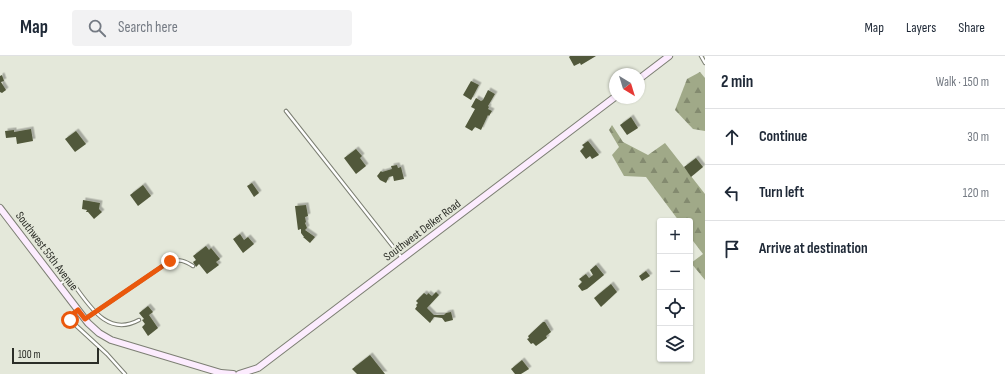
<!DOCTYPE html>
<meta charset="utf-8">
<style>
body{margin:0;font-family:"Sofia Sans Condensed",sans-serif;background:#f2f2f3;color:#1f2937}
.controls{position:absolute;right:12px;bottom:12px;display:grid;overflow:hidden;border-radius:4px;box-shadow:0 1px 3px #0004}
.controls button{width:36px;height:36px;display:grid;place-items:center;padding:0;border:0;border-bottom:1px solid #e0e1e3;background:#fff;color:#1f2937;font:20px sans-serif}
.compass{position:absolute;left:609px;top:12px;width:36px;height:36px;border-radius:50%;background:#fff;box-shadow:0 1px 3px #0004;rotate:142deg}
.scale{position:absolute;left:12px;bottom:10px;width:87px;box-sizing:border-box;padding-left:4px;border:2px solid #2b2d27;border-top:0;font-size:11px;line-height:14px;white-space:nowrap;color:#2b2d27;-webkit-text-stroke:3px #e4e8da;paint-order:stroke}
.stop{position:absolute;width:12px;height:12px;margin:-9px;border:3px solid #ea580c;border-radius:50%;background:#fff}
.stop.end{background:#ea580c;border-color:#fff;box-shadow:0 1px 4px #0008}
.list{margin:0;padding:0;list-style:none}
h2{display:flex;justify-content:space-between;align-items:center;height:52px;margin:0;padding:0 16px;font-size:17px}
h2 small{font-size:13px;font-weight:400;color:#747a83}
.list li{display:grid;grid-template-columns:26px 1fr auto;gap:12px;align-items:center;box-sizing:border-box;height:56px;padding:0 16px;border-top:1px solid #e0e1e3}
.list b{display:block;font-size:15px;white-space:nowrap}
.list em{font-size:13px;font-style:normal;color:#747a83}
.icon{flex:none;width:22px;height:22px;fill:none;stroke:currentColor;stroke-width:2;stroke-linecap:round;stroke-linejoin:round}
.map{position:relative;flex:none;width:705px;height:318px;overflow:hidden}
header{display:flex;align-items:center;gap:24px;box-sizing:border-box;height:56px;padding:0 20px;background:#fff;border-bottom:1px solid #e0e1e3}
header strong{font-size:19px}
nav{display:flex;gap:22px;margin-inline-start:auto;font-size:14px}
.search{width:280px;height:36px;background:#f2f2f3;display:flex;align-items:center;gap:10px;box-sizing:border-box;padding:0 14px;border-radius:4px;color:#747a83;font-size:15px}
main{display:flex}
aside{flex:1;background:#fff}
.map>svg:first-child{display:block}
.forest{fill:url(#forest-firs)}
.building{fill:#51583a;filter:url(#shadow)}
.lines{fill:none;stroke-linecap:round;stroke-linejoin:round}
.lane-casing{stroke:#7c7f73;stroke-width:4.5}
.secondary-casing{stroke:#7c7f73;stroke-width:8}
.lane{stroke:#fff;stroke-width:2.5}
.secondary{stroke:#fcecfe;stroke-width:6}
.route{stroke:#ea580c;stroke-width:5}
.labels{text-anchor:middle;stroke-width:4;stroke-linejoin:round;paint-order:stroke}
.street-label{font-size:12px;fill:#2b2d27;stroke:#e4e8da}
</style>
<header>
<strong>Map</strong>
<div class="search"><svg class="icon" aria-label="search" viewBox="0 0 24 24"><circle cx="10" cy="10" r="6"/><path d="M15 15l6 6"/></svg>Search here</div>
<nav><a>Map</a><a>Layers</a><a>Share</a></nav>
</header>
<main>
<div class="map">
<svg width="705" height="318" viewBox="0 0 705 318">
<defs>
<pattern id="forest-firs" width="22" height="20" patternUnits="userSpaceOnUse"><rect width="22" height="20" fill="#a0a988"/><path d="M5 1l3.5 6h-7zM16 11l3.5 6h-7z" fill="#838a6f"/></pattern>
<filter id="shadow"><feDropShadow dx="2.5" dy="-2.5" stdDeviation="0" flood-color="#0004"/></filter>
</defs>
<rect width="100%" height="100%" fill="#e4e8da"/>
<g class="forest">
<polygon points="700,16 705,22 705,75 693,73 675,54 687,23"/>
<polygon points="612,69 623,86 648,99 665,87 705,138 705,224 691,207 703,198 690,181 690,165 679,165 646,121 624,120 612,99 619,91 609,74"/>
</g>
<g class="building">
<polygon points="570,0 596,0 581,9 580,7 574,10 569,1"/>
<polygon points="2,19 4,25 1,26 6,34 2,37 0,36 0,20"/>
<polygon points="471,25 479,29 471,44 463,39"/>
<polygon points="488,34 495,38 488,50 489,51 488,53 492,55 489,60 488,59 481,74 475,71 472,75 465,71 475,53 471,51 476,42 481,45 483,44"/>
<polygon points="631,61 638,72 627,79 620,69"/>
<polygon points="31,73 33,85 17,88 16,81 6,82 5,75 14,74 14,76"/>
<polygon points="76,75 86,88 75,96 65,83"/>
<polygon points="588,85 599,99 592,103 590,100 586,103 580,95 584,91 582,89"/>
<polygon points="356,93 362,100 360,102 366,110 356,118 344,102"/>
<polygon points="696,102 703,111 691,121 684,111"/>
<polygon points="397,109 398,112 401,111 404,123 394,125 393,120 389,121 386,127 380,124 377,120 381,115 382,116 392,113 391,110"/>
<polygon points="252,127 259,137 254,141 247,130"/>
<polygon points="143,129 151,140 138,150 130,139"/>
<polygon points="83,144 100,147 99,153 102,156 94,163 88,156 86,156 87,154 82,153"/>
<polygon points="306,149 308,160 305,161 306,166 305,167 307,172 305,174 315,181 310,187 303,181 304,181 301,177 301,173 298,174 295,150"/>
<polygon points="240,178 244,184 248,181 254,188 243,197 233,183"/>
<polygon points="206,190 209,194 211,192 220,203 216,206 219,209 207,218 199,208 196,211 193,206 196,204 193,200"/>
<polygon points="596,209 604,219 587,233 582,235 578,230 582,226 579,223 586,218 589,222 593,219 590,214"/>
<polygon points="646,215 650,220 642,225 639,220"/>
<polygon points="611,228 617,236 601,251 594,242"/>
<polygon points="436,236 439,239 427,252 434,259 444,259 446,257 451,256 453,264 445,266 442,262 434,261 430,267 415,253 417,250 416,249 418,247 416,245 424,237 427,239 428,237 432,240"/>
<polygon points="148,250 153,256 149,259 158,272 148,280 142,271 145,268 142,264 144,263 139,257"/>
<polygon points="543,266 545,266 551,276 546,280 547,282 536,290 533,287 531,288 527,283 529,282 528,280"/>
<polygon points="370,299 385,318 357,318 352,313"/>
<polygon points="522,304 529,313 521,318 515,318 511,313"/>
</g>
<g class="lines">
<defs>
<g id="lane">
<polyline points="701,0 705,7"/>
<polyline points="286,55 402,202"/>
<path d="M59,228L67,224L71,225C88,247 106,282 139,264"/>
<polyline points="78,254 69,261 70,264 107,298 125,318"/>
<path d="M85,263L170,205C180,203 185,205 193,210"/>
</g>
<g id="secondary">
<polyline points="639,23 669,0"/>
<polyline points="0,152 88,267 99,277 111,284 221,317 233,318"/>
<polyline points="239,318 258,312 615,41"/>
</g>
</defs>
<use href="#lane" class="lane-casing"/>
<use href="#secondary" class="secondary-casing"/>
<use href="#lane" class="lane"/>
<use href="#secondary" class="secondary"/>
</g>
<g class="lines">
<polyline class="route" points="70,264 69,261 78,254 85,263 170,205"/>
</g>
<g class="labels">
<g class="street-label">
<text transform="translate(422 174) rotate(-37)" y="4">Southwest Delker Road</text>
<text transform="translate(47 195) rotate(53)" y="4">Southwest 55th Avenue</text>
</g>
</g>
</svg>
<div class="controls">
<button>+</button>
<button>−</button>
<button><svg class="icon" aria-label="locate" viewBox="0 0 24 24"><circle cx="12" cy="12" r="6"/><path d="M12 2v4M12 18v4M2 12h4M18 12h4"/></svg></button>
<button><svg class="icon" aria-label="layers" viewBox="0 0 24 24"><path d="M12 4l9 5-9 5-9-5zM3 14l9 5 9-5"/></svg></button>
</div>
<svg class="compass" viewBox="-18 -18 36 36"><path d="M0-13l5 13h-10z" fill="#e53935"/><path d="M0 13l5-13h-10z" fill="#747a83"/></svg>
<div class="scale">100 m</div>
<div class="stop" style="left:70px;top:264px"></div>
<div class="stop end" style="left:170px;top:205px"></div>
</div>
<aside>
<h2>2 min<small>Walk · 150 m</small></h2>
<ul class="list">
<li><svg class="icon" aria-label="ahead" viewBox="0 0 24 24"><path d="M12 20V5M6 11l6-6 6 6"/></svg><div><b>Continue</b></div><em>30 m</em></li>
<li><svg class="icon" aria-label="left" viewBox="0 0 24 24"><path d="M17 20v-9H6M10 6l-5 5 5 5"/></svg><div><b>Turn left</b></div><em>120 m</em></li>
<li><svg class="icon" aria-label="arrive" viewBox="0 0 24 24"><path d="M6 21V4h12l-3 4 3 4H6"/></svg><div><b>Arrive at destination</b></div></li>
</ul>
</aside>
</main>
